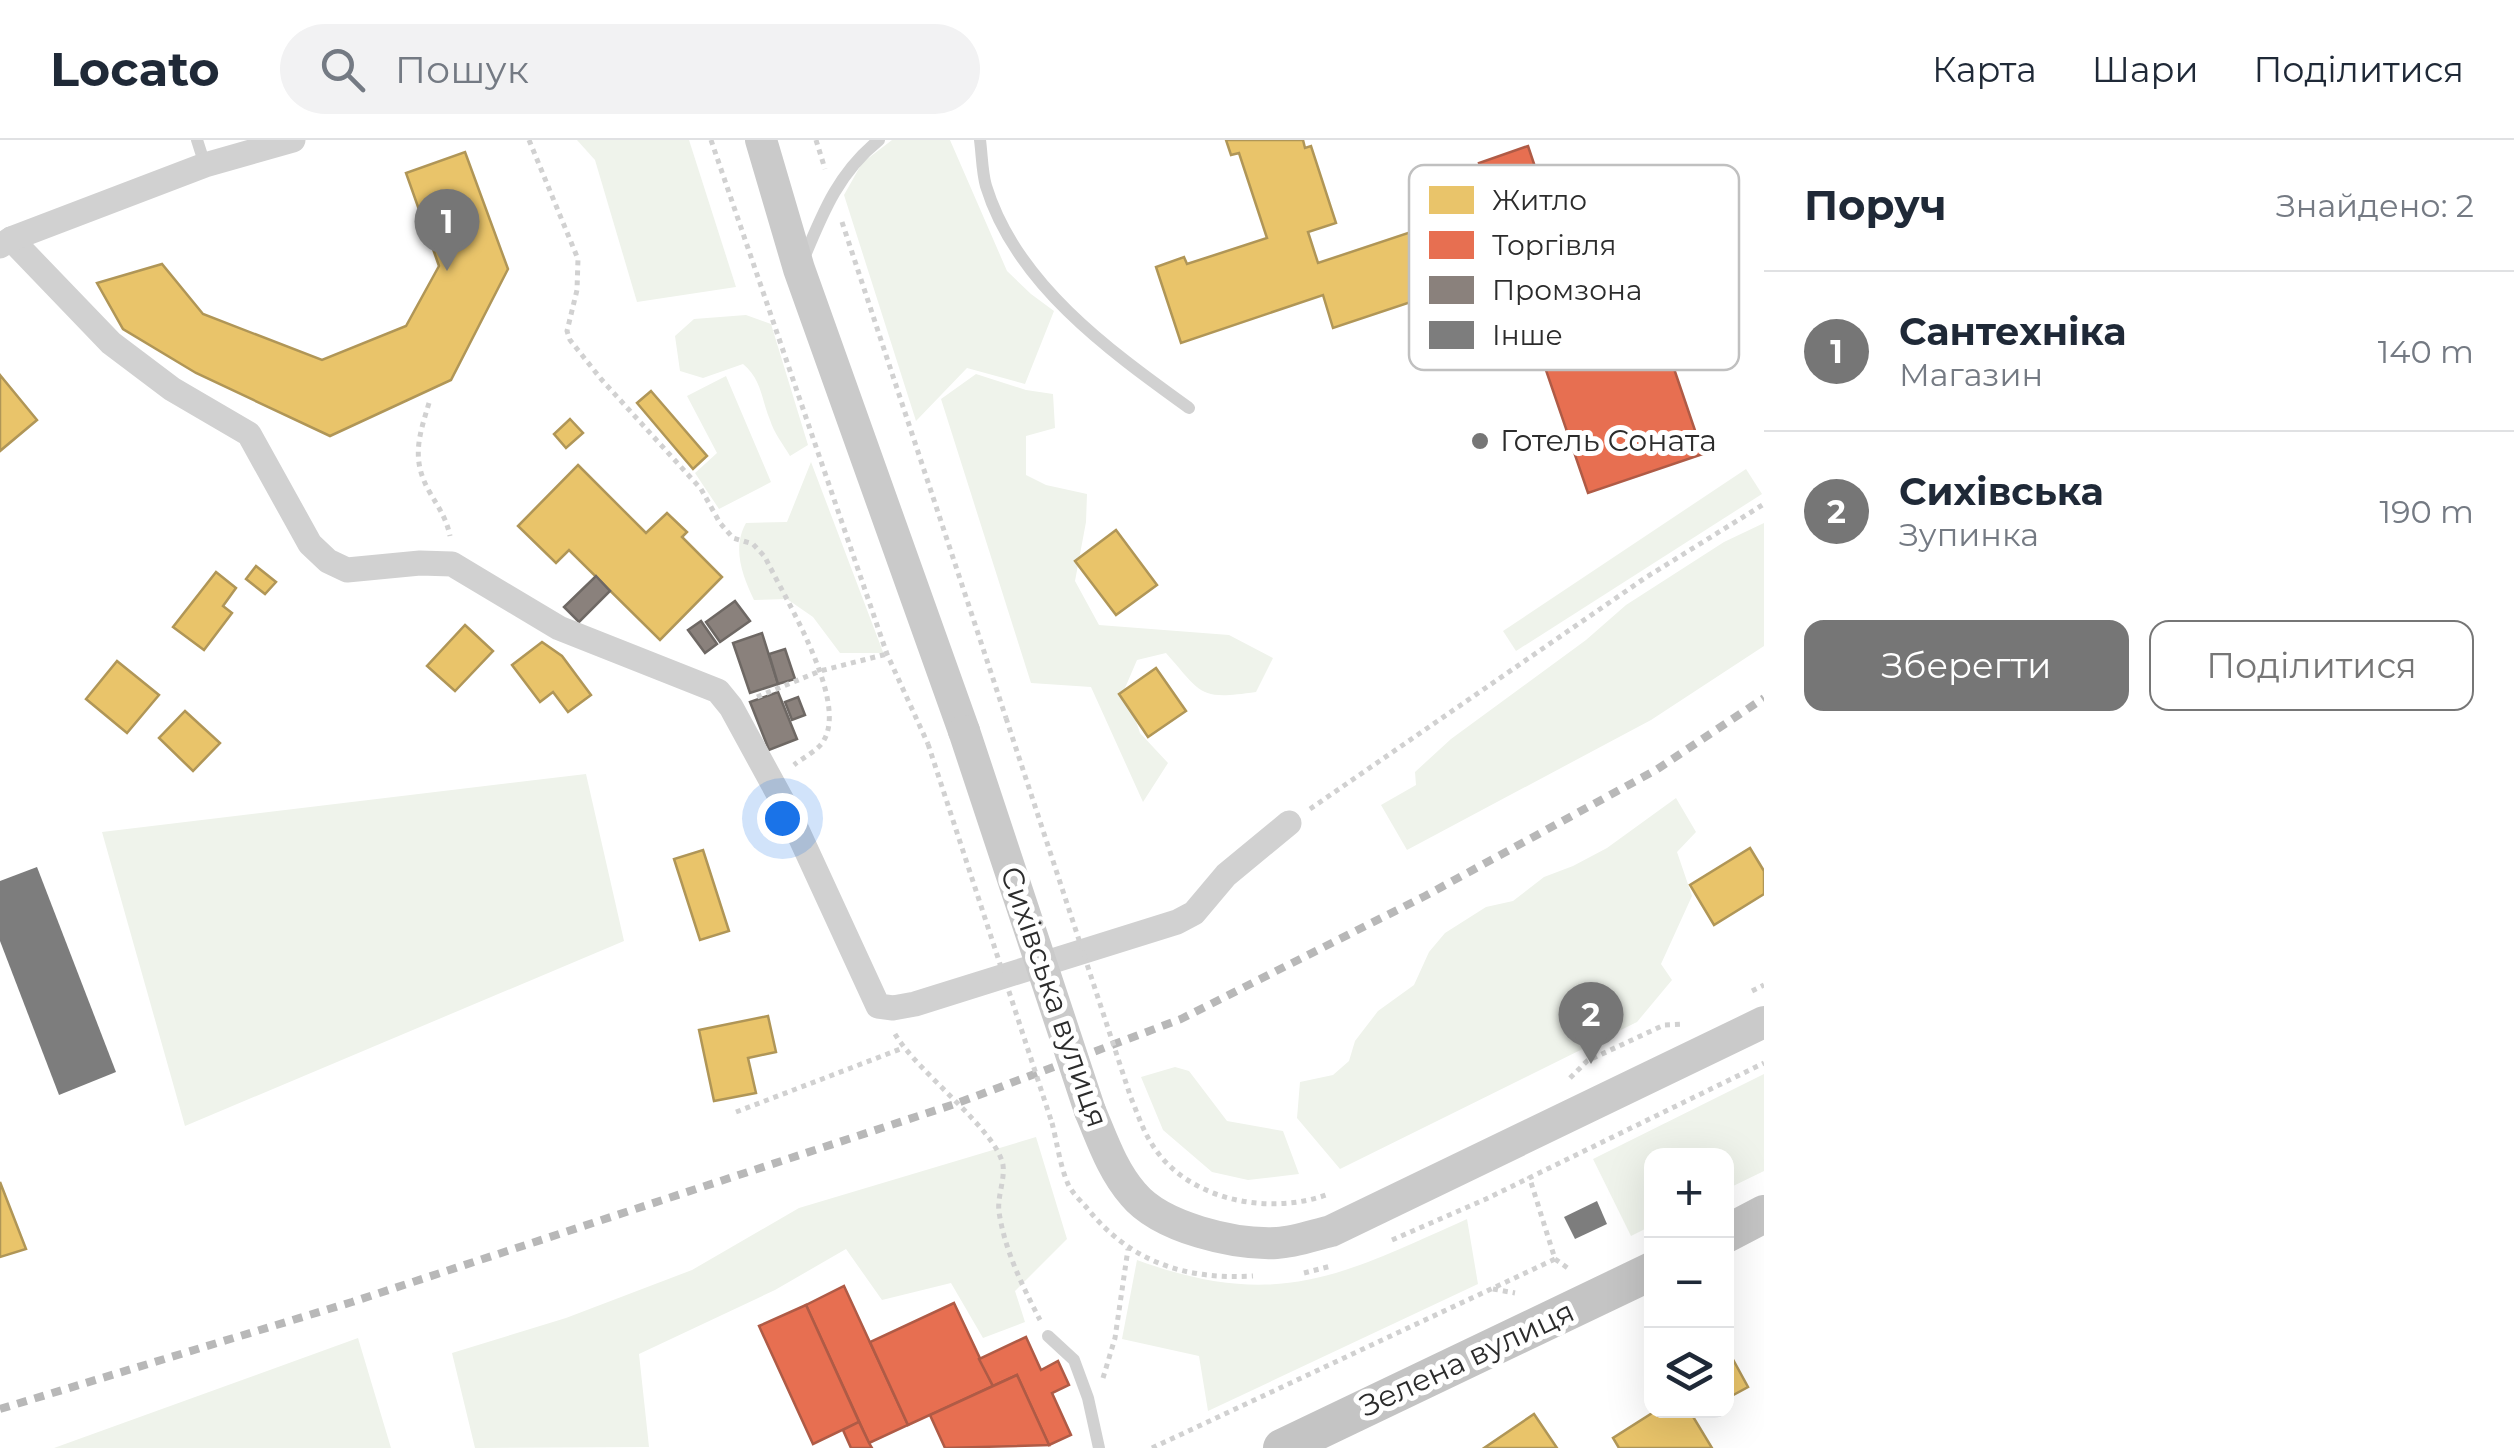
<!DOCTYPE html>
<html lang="uk">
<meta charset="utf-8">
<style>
body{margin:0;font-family:Montserrat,sans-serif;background:#f2f2f3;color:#1f2937}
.controls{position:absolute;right:30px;bottom:30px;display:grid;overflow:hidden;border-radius:20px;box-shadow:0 10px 40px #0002}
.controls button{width:90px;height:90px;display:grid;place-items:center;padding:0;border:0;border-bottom:2px solid #e0e1e3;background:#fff;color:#1f2937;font:50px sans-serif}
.you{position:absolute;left:782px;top:678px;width:35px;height:35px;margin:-25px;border:8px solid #fff;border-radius:50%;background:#1a73e8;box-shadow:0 0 0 15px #1a73e833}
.badge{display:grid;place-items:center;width:65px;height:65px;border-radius:50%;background:#767676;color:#fff;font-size:32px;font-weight:700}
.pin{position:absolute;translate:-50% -82px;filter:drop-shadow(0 2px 5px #0008)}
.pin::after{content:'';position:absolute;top:52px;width:35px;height:30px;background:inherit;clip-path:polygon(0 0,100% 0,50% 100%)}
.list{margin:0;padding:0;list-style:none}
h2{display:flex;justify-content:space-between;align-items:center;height:130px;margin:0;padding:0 40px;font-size:42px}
h2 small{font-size:32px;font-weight:400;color:#747a83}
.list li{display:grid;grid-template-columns:65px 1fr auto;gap:30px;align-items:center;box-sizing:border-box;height:160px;padding:0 40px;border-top:2px solid #e0e1e3}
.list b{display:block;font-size:38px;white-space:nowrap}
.list p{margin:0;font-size:32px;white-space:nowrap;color:#747a83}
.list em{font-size:32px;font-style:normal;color:#747a83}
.actions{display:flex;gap:20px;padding:30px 40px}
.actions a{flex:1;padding:22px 0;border:2px solid #767676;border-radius:20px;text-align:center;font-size:35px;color:#767676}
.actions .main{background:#767676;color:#fff}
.icon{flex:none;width:55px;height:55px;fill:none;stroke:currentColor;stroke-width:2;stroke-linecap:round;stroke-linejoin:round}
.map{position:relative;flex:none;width:1764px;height:1308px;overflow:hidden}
header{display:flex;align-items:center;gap:60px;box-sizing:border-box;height:140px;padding:0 50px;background:#fff;border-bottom:2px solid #e0e1e3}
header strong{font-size:48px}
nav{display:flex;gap:55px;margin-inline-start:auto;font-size:35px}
.search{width:700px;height:90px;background:#f2f2f3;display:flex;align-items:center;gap:25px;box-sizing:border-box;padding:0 35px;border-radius:55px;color:#747a83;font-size:38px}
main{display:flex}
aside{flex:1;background:#fff}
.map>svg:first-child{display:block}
.green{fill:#eff3eb}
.homes{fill:#e9c46a;stroke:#b09657;stroke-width:2.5}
.shops{fill:#e76f51;stroke:#af5b46;stroke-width:2.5}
.industry{fill:#8a817c;stroke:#6e6864;stroke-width:2.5}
.building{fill:#7d7d7d}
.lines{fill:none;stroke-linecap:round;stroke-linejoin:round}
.path{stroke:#d1d1d1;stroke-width:5;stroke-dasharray:5 5;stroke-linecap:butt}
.lane{stroke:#d1d1d1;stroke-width:12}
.street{stroke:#d1d1d1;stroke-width:25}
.secondary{stroke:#cacaca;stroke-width:32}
.primary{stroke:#c4c4c4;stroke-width:38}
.rail{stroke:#b8b8b8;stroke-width:8;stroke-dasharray:10 8;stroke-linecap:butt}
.path-bridge{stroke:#d1d1d1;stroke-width:5;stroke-dasharray:5 5;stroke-linecap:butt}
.secondary-bridge{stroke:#cacaca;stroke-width:32}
.poi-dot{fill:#767676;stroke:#fff;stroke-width:4}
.labels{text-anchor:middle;stroke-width:10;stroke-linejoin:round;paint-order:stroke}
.poi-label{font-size:30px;fill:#2c2c2c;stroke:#fff;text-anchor:start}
.street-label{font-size:30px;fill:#2c2c2c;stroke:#fff}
.key{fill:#fff;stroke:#c0c0c0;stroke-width:2.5}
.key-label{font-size:28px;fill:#2c2c2c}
</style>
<header>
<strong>Locato</strong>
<div class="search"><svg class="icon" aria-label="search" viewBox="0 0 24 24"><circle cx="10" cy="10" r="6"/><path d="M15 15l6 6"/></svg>Пошук</div>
<nav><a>Карта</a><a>Шари</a><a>Поділитися</a></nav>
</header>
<main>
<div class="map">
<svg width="1764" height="1308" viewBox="0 0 1764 1308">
<rect width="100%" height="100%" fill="#fff"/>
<g class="green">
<polygon points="577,0 689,0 736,147 637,162 595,20"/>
<polygon points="892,0 950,0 1007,131 1031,154 1054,171 1025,244 967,228 916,281 844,55 862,23"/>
<path d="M746,175L771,184L808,305L790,316C783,304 774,293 770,280C761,258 762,240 743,224L703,238L680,231L675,196L694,179Z"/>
<path d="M976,234L1026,250L1053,254L1055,288L1026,296V335L1046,345L1087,354L1086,382L1075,441L1099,485L1229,495L1273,518L1256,552C1199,560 1203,555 1166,513L1137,520L1125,548L1140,593L1168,623L1143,662L1091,547L1031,543L941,259Z"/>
<polygon points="726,236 771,342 719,369 695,333 717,313 687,256"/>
<path d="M811,322L883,512V513H840L813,477L787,459L754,460C742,435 732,408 746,383L787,382Z"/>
<polygon points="1746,329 1762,354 1516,511 1503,491"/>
<polygon points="1764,383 1764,506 1651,580 1407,710 1381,665 1416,645 1415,632 1451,599 1586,500 1626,465 1724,402"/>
<polygon points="586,634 624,801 185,986 102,692"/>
<polygon points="1676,658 1696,692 1677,712 1692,756 1661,824 1672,840 1637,882 1340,1029 1297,978 1300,942 1333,935 1349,921 1355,901 1378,871 1414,845 1429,812 1445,793 1486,767 1513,761 1544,737 1573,726 1607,708"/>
<polygon points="1175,927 1189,931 1227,981 1283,991 1299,1034 1248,1040 1212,1032 1163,990 1141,937"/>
<polygon points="1764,934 1764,1031 1727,1049 1726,1016 1652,1016 1651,1086 1631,1096 1593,1019"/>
<polygon points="1036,997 1067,1099 1015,1151 1025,1182 983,1198 951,1143 882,1160 846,1109 775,1150 639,1214 649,1307 475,1308 452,1213 566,1178 692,1130 799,1068"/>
<path d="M1467,1079L1478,1144L1208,1271L1199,1216L1122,1199L1137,1120C1277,1171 1340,1136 1467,1079Z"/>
<polygon points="358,1198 391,1308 54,1308"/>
</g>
<g class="homes">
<polygon points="1226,0 1303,0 1305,8 1311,6 1336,83 1308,92 1318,123 1492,65 1513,128 1333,188 1323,155 1181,203 1156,127 1184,117 1187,124 1267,98 1239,13 1231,15"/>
<polygon points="465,12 508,129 451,240 330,296 196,233 123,189 97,143 162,124 203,174 322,220 406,186 439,126 406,33"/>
<polygon points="0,235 37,280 0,311"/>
<polygon points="651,251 707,316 693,329 637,263"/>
<polygon points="570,279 583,293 566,308 554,294"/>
<polygon points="578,325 646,393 667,373 687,392 682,397 722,437 660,500 569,410 556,423 518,386"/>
<polygon points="1116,390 1157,445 1116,475 1075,421"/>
<polygon points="256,426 276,442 265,454 246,439"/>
<polygon points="216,432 236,448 223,466 232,473 204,510 173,487"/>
<polygon points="465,485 493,511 455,551 427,526"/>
<polygon points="542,502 562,516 591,555 568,572 553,552 540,562 512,525"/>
<polygon points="117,521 159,555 127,593 86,559"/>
<polygon points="1156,528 1186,571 1148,597 1119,554"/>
<polygon points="185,571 220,603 193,631 159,598"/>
<polygon points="1750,708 1764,731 1764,754 1714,785 1690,745"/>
<polygon points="703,710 729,791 700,800 674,719"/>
<polygon points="768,876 776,912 748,918 756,953 714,961 699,890"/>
<polygon points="0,1042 26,1109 0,1117"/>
<polygon points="1730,1214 1748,1247 1726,1259 1726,1216"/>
<polygon points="1657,1270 1689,1270 1712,1308 1619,1308 1613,1298"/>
<polygon points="1534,1274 1557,1308 1484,1308"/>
</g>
<g class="shops">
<polygon points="1528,6 1572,137 1522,154 1479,23"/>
<polygon points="1661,120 1673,154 1651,161 1703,314 1588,353 1524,166"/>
<polygon points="844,1146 908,1285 869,1303 806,1165"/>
<polygon points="954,1163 993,1246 908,1285 870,1202"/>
<polygon points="806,1165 859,1282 813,1304 759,1186"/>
<polygon points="1026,1197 1041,1230 1058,1221 1069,1245 1052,1253 1071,1295 1049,1305 1017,1235 993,1246 979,1219"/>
<polygon points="1017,1235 1049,1305 945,1308 930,1275"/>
<polygon points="859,1282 869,1303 872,1308 851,1308 843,1290"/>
</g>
<g class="industry">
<polygon points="596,436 610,451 579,482 564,467"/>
<polygon points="735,461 750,481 720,502 706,482"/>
<polygon points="701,481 717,504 705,513 688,490"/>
<polygon points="762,493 778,544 750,553 733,503"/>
<polygon points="785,509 795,539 778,544 769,514"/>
<polygon points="778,552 797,599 769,610 750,562"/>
<polygon points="798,557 805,575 792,580 785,562"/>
</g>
<g class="building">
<polygon points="37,727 116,932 59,955 0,801 0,741"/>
<polygon points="1597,1061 1607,1084 1575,1099 1564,1077"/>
</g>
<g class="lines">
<g class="path">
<path d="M529,0L578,119L577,150L567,191L570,200L601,239L701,349L720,383L733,398L753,404L765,417C784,457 848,559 824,600C819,610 802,618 794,625"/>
<polyline points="711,0 887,514 928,604"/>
<polyline points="816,0 825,29"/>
<polyline points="842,82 1006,578"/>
<path d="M429,263C419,296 411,319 429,351C438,367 446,377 450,396"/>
<polyline points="757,557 820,531 887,514"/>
<polyline points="1310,669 1645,438 1764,364"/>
<polyline points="1752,851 1764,845"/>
<path d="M895,894C918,933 996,989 1003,1025C1005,1040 997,1057 999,1072C1005,1111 1022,1145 1040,1180"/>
<polyline points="1570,938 1587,921 1664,885 1684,884"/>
<path d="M1131,958C1137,972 1142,988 1150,1001C1184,1060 1267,1076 1326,1055"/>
<polyline points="736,972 903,908"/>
<path d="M1052,983C1057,1002 1060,1026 1068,1044C1072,1053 1081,1061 1087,1068C1130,1122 1185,1140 1253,1136"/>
<polyline points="1392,1100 1486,1059 1764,923"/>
<polyline points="1555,1119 1569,1129"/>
<polyline points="1304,1133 1331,1126"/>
<polyline points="1493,1149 1515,1153"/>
<polyline points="1103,1238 1115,1198 1128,1109"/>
<polyline points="1152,1308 1555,1119 1529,1036"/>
</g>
<g class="lane">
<polyline points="197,0 205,25"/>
<path d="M980,0C982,15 982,32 986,46C1016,144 1110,211 1189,268"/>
<path d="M804,118C823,72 839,32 879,0"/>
<polyline points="1048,1196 1074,1220 1088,1258 1099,1308"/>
</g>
<g class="street">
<polyline points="11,99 111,203 172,249 249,294 310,404 328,421 347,430 420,423 452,424 559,488 718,551 731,567 791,677 878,866 893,868 915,864 1177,782 1194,773 1226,735 1289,683"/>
<polyline points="0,106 11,99 205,25 293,0"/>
</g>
<g class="secondary">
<polyline points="761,0 799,129 964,591"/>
<path d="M1090,971C1102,999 1112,1030 1133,1054C1161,1088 1235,1105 1277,1103C1295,1102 1314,1095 1331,1091L1764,882"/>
</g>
<g class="primary">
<polyline points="1726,1094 1764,1074"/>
<polyline points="1282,1308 1652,1131"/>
</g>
<polyline class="rail" points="0,1269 352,1162 955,964 1181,879 1425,756 1656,630 1764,558"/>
<g class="path-bridge">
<polyline points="1006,578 1131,958"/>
<polyline points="928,604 1052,983"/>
</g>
<polyline class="secondary-bridge" points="964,591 1090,971"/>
</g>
<circle class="poi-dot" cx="1480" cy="301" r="10"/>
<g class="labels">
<g class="poi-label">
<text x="1500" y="311">Готель Соната</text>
</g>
<g class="street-label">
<text transform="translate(1054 857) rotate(71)" y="10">Сихівська вулиця</text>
<text transform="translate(1467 1219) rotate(-25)" y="10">Зелена вулиця</text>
</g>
</g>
<rect x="1409" y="25" width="330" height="205" rx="15" class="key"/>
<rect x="1429" y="46" width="45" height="28" fill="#e9c46a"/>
<rect x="1429" y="91" width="45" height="28" fill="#e76f51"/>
<rect x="1429" y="136" width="45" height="28" fill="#8a817c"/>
<rect x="1429" y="181" width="45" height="28" fill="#7d7d7d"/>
<g class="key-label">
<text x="1492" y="70">Житло</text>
<text x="1492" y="115">Торгівля</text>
<text x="1492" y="160">Промзона</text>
<text x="1492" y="205">Інше</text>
</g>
</svg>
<div class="controls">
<button>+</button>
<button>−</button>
<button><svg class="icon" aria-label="layers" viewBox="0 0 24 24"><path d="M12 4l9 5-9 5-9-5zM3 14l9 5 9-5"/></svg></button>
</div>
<div class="you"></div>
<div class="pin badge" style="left:447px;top:131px">1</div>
<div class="pin badge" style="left:1591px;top:924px">2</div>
</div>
<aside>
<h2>Поруч<small>Знайдено: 2</small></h2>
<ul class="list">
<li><span class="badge">1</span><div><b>Сантехніка</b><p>Магазин</p></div><em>140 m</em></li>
<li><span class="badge">2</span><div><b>Сихівська</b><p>Зупинка</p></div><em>190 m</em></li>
</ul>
<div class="actions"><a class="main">Зберегти</a><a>Поділитися</a></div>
</aside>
</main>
